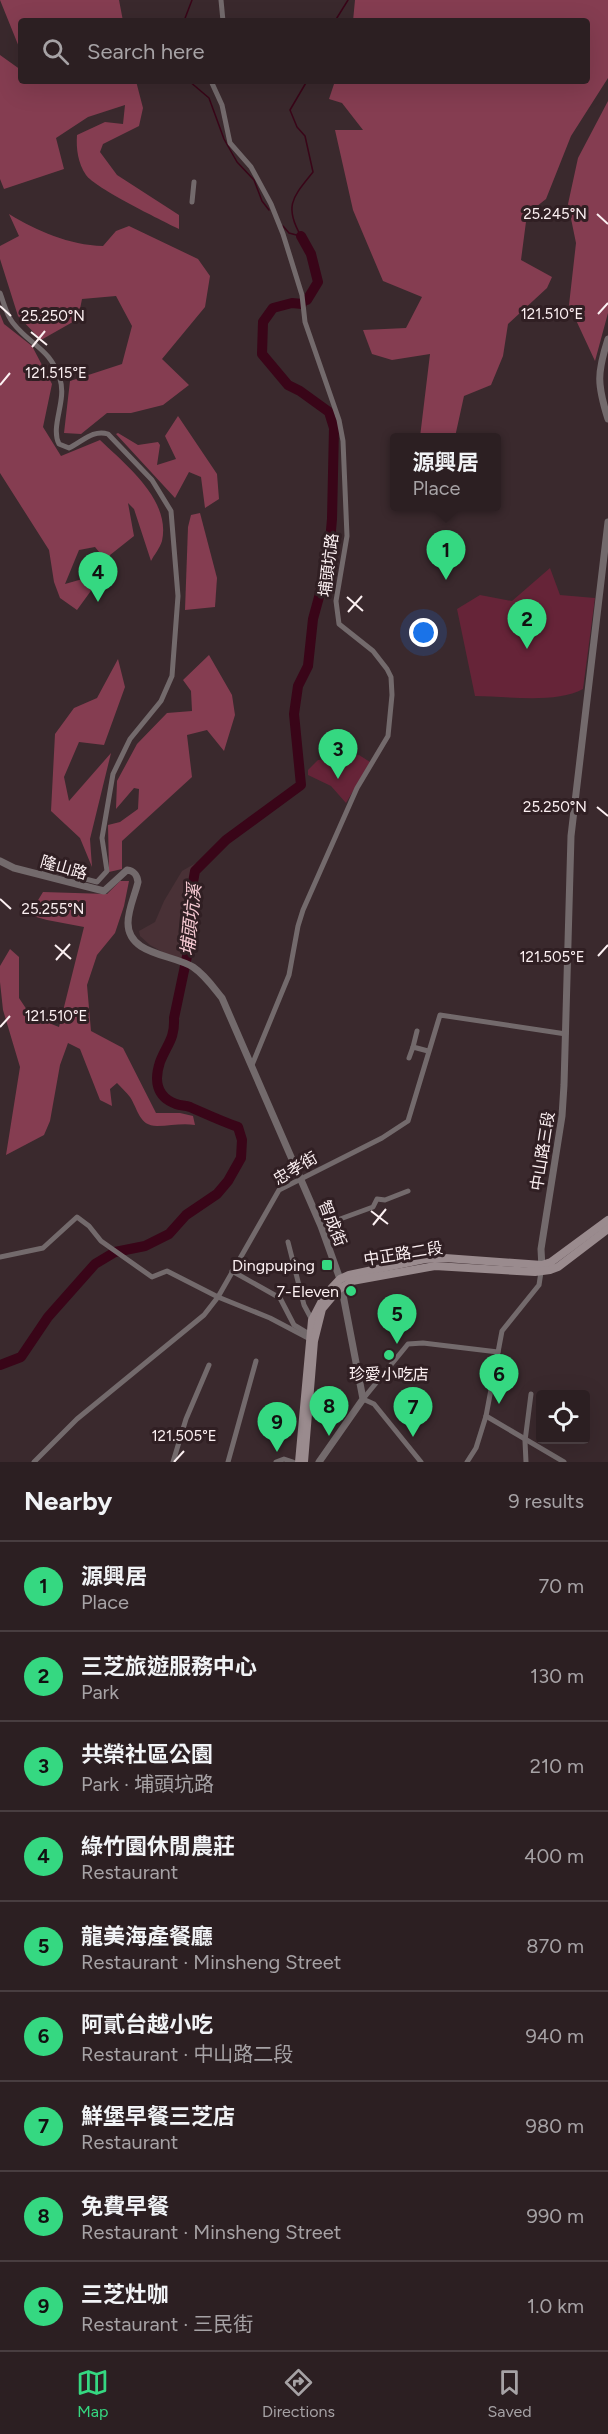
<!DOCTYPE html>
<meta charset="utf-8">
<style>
body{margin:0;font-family:Figtree,"Noto Sans TC",sans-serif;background:#34272a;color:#f1f3f6}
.controls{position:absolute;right:18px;bottom:18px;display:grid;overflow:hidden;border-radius:6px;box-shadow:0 6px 24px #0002}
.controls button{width:54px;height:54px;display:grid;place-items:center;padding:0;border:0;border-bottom:2px solid #483d40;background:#2c1f22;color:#f1f3f6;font:30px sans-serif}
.you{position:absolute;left:424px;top:633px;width:21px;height:21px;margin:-15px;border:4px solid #fff;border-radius:50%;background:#1a73e8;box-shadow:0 0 0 9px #1a73e833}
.badge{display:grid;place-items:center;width:39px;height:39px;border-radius:50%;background:#35d881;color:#111;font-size:20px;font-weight:700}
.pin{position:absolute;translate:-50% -50px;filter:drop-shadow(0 2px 3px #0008)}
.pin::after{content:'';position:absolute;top:32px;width:21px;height:18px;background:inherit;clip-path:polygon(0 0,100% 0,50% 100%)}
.popup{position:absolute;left:390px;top:433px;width:111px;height:78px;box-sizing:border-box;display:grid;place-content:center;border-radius:6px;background:#2c1f22;filter:drop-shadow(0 2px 4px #0005);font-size:20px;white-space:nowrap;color:#a6a2a5}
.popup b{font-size:22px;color:#f1f3f6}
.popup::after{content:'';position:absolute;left:50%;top:100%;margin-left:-12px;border:12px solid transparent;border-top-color:#2c1f22}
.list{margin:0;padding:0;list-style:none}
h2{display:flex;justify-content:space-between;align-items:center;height:78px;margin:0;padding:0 24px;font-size:26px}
h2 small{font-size:20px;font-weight:400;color:#a6a2a5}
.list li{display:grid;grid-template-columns:39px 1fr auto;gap:18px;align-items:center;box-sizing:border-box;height:90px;padding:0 24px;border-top:2px solid #483d40}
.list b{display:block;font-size:22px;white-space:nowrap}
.list p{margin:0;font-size:20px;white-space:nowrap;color:#a6a2a5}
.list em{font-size:20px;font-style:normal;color:#a6a2a5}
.icon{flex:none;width:33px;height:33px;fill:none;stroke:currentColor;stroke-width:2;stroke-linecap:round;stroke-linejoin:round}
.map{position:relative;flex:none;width:608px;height:1462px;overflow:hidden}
.search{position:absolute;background:#2c1f22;box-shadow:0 6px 24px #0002;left:18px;right:18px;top:18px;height:66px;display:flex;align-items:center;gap:15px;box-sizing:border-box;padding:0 21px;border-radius:6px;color:#a6a2a5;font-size:22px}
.sheet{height:888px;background:#2c1f22}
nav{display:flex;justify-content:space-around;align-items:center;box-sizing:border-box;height:84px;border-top:2px solid #483d40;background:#2c1f22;font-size:16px;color:#a6a2a5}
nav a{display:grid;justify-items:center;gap:3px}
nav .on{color:#35d881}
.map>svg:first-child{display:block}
.built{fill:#493136}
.green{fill:#662438}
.forest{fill:#853d51}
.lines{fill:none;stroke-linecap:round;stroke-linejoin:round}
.stream{stroke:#390518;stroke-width:1.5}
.river{stroke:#390518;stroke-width:10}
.minor{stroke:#736a6c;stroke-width:5}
.tertiary{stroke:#736a6c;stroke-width:7}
.secondary{stroke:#9a8b8e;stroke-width:8}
.ticks{fill:none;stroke:#fcf0f2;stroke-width:2}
.poi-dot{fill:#35d881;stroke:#301f23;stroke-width:2}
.labels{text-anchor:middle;stroke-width:6;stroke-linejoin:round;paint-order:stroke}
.street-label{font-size:16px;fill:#fcf0f2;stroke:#301f23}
.poi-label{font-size:16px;fill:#fcf0f2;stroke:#301f23;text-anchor:end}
.water-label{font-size:18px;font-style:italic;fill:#f7cad3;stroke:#301f23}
.ticks-label{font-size:15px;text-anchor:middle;fill:#fcf0f2;stroke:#301f23;stroke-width:6;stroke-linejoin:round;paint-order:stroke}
</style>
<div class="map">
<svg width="608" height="1462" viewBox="0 0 608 1462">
<rect width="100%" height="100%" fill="#3a292d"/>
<polygon class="built" points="196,863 198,865 191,884 192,919 189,939 183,960 168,955 150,945 140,936 139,931 155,922 164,901 182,871"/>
<g class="green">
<path d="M550,568L560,595L595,598L583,689C556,704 506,696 475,696L457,609L480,595L512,601Z"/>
<polygon points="359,755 370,762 346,803 331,786 308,775 308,770 318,760"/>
</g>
<g class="forest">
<polygon points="0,0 119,0 123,21 21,21 21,52"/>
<polygon points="355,0 608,0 608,78 571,136 546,199 527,214 521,260 552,277 547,288 508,324 503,356 491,385 464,396 455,437 420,437 430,354 392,360 372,354 363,330 406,328 422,297 383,281 353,210 335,130 363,130 342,103 329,99 335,81 587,81 587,21 353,21"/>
<path d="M0,55L21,70V81H136L143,108L139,126L103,144L100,152L117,175L179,215V229C161,220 95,188 86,175C78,163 76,149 77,135L105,122L123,124L125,105L88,117L56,138L64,169L4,189L0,179Z"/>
<polygon points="608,101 608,313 595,361 569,305 576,243 568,204 578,158"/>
<path d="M9,214C37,231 69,245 103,246L116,231L129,226L198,259L210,276L205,307L162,359L189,385L163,405L131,413H107L81,434L64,433L70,381L122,364L132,326L116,296L82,299L78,319L41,340L18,316L0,259V246L19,236Z"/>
<path d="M0,314L4,324L32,346L52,384L43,427L61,456L100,440C126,465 171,500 162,541C160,548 154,555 151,561L134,509L128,503L134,536L105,559L95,547L79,550L65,584L86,578L93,588L77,610L60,598L54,582L49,550L0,473Z"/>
<polygon points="178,416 217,474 219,499 205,508 201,477 189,472 175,498 116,434 118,433 138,445 158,442 160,445 157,465 176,459 165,436"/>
<polygon points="200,513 217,578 215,607 185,610 188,527 191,515"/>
<polygon points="209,655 232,695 235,715 224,751 207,730 187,735 192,777 122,841 122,869 109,872 108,825 120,822 138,809 139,789 134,788 116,809 117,781 137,744 167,713 192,711 191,691 183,680"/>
<polygon points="118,659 125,687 104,745 79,742 64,777 69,801 111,753 90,839 92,867 80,838 51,811 55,734 74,708 97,698"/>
<path d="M120,881H129L124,906L115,933L97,955L87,985L91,1031L123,1048L156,1113H180L193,1116L195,1125C181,1123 171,1126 157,1126C139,1126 138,1109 130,1097C126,1092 121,1087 117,1083L110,1089L112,1106L100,1100L80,1049L68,1043L60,1065L50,1121L44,1135L6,1155L20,1067L3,1010L0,982V966L10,949L19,957V998L31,1016L59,1027L84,927L47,920L29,915L43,892L107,894Z"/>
</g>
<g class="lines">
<g class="stream">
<polyline points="184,21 192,0"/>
<polyline points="335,21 348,0"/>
<polyline points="189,81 209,98 224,139 237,162 254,180 262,201 269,210"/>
<polyline points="283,226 289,233 300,236"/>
<path d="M301,236C283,205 294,196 313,172L305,136L297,127L290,110L307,81"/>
</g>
<g class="river">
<polyline points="301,236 311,254 318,282 307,300"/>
<path d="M0,1365L21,1357L48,1317L95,1264L115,1252L145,1246L169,1234L186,1215L217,1194L228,1181L241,1158L242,1140L238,1127C221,1121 206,1114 190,1107C185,1105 181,1106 176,1104C156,1097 154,1080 160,1062C167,1044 175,1039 174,1018L193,928L192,888L195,871L226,840L301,785L294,714L298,686L308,666L313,619L328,564L332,519L334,428L329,412L300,391L288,385L262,354L263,322L273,308L292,303L302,304"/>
</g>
<g class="minor">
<polyline points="221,0 223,21"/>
<polyline points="211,81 222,105 230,143 251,167 271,204 283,234 302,295 305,322 339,420 343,441 347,536 336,601 339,624 373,651 387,669 391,677 392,695 388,736 357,788 303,910 298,926 289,975 252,1065"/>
<polyline points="192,202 194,182"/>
<path d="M0,293C4,303 6,314 13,323C31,346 50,348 60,379C67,401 50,426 59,444L69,448C82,442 93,429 108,434L152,480L171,511L178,596L172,676L161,701L130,739L113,774L102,838L107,871L97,882L54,871L41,874"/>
<polyline points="413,1047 417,1031"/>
<polyline points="409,1058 413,1047 428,1051"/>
<polyline points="321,1226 373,1207 377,1199 385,1200 408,1191"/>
<polyline points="288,1242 304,1305 312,1320"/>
<polyline points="0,1257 43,1248 77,1217 89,1226 101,1241 152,1277 167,1271 218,1297 270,1318 308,1338"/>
<polyline points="232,1271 280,1298 294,1325 309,1334"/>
<polyline points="486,1416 564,1462"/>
<polyline points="34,1462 77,1419 204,1315 218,1297 279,1190 382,1138 408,1121 440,1015 566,1034"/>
<polyline points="173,1462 186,1419 209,1365"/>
<polyline points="228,1462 256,1361"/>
<polyline points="276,1462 284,1459 293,1462"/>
<polyline points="421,1462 374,1404 363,1399 408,1344 423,1343 498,1352"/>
<polyline points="467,1462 476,1448 486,1416 502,1331 539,1285 541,1272"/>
<polyline points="526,1462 525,1441 531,1394"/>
</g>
<g class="tertiary">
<path d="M608,339C597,373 597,384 608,419"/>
<path d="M0,861L14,868L104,891L127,870C134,871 137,874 138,882C135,895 128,909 128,923C128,955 172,954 193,967C205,975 213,987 222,998L321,1226L340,1279L363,1399L319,1462"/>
<polyline points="542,1268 541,1249 562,1116 564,1085 571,836 608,522"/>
</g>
<g class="secondary">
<polyline points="299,1462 312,1320 325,1295 340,1279 349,1275 425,1259 445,1258 542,1265 551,1262 608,1220"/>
<polyline points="304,1462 314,1341 322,1309 338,1290 352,1281 435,1266 535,1272 550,1270 558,1267 608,1229"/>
</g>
</g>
<path class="ticks" d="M597,214L608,224M0,306L11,316M598,314L608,303M31,332L47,345M32,347L45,331M0,385L10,373M347,597L363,611M348,612L362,596M597,807L608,816M0,899L11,909M55,945L71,959M598,956L608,945M56,960L70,944M0,1027L10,1016M371,1211L388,1224M373,1225L386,1209M174,1462L184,1451"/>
<g class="poi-dot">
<rect x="321" y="1259" width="12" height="12" rx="3"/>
<circle cx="351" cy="1291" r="6"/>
<circle cx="389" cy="1355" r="6"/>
</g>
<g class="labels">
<g class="street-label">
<text transform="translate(328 565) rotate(-83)" y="6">埔頭坑路</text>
<text transform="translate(64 867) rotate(16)" y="6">隆山路</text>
<text transform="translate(542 1151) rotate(-81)" y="6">中山路三段</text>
<text transform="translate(295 1168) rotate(-31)" y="6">忠孝街</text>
<text transform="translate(333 1223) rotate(68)" y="6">智成街</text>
<text transform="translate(403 1253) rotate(-9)" y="6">中正路二段</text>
</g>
<g class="poi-label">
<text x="315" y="1271">Dingpuping</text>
<text x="339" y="1297">7-Eleven</text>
<text x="389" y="1380" text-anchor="middle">珍愛小吃店</text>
</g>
<g class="water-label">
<text transform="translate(191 920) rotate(-84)" y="6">埔頭坑溪</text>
</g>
</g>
<g class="ticks-label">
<text x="555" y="219">25.245°N</text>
<text x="552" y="319">121.510°E</text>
<text x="53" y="321">25.250°N</text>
<text x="56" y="378">121.515°E</text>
<text x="555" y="812">25.250°N</text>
<text x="53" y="914">25.255°N</text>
<text x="552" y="962">121.505°E</text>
<text x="56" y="1021">121.510°E</text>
<text x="184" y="1441">121.505°E</text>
</g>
</svg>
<div class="controls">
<button><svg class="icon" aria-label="locate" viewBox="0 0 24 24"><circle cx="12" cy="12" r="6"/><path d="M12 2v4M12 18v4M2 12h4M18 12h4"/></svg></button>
</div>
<div class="you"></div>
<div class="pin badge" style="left:446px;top:580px">1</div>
<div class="popup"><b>源興居</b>Place</div>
<div class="pin badge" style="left:527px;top:649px">2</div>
<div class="pin badge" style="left:338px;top:779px">3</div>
<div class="pin badge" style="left:98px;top:602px">4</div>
<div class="pin badge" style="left:397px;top:1344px">5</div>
<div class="pin badge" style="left:499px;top:1404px">6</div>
<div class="pin badge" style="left:413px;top:1437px">7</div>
<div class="pin badge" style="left:329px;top:1436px">8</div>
<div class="pin badge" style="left:277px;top:1452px">9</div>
<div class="search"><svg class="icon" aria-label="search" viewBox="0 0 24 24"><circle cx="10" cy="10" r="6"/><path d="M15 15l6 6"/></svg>Search here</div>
</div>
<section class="sheet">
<h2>Nearby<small>9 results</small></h2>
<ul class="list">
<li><span class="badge">1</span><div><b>源興居</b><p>Place</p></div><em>70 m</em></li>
<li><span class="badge">2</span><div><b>三芝旅遊服務中心</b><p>Park</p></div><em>130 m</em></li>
<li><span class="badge">3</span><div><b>共榮社區公園</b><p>Park · 埔頭坑路</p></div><em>210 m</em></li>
<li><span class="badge">4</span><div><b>綠竹園休閒農莊</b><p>Restaurant</p></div><em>400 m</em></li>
<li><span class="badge">5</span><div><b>龍美海產餐廳</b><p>Restaurant · Minsheng Street</p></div><em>870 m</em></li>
<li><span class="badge">6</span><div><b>阿貳台越小吃</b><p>Restaurant · 中山路二段</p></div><em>940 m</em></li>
<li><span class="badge">7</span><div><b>鮮堡早餐三芝店</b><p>Restaurant</p></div><em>980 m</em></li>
<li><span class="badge">8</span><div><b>免費早餐</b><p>Restaurant · Minsheng Street</p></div><em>990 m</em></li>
<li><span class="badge">9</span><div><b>三芝灶咖</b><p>Restaurant · 三民街</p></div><em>1.0 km</em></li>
</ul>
</section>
<nav>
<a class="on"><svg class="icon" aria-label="map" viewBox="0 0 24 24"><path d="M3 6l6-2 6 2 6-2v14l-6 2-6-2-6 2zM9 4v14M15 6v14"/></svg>Map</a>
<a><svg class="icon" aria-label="directions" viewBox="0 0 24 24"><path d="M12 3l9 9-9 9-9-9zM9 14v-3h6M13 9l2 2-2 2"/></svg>Directions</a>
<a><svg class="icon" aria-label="saved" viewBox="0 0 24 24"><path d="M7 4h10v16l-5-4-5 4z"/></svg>Saved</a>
</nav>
